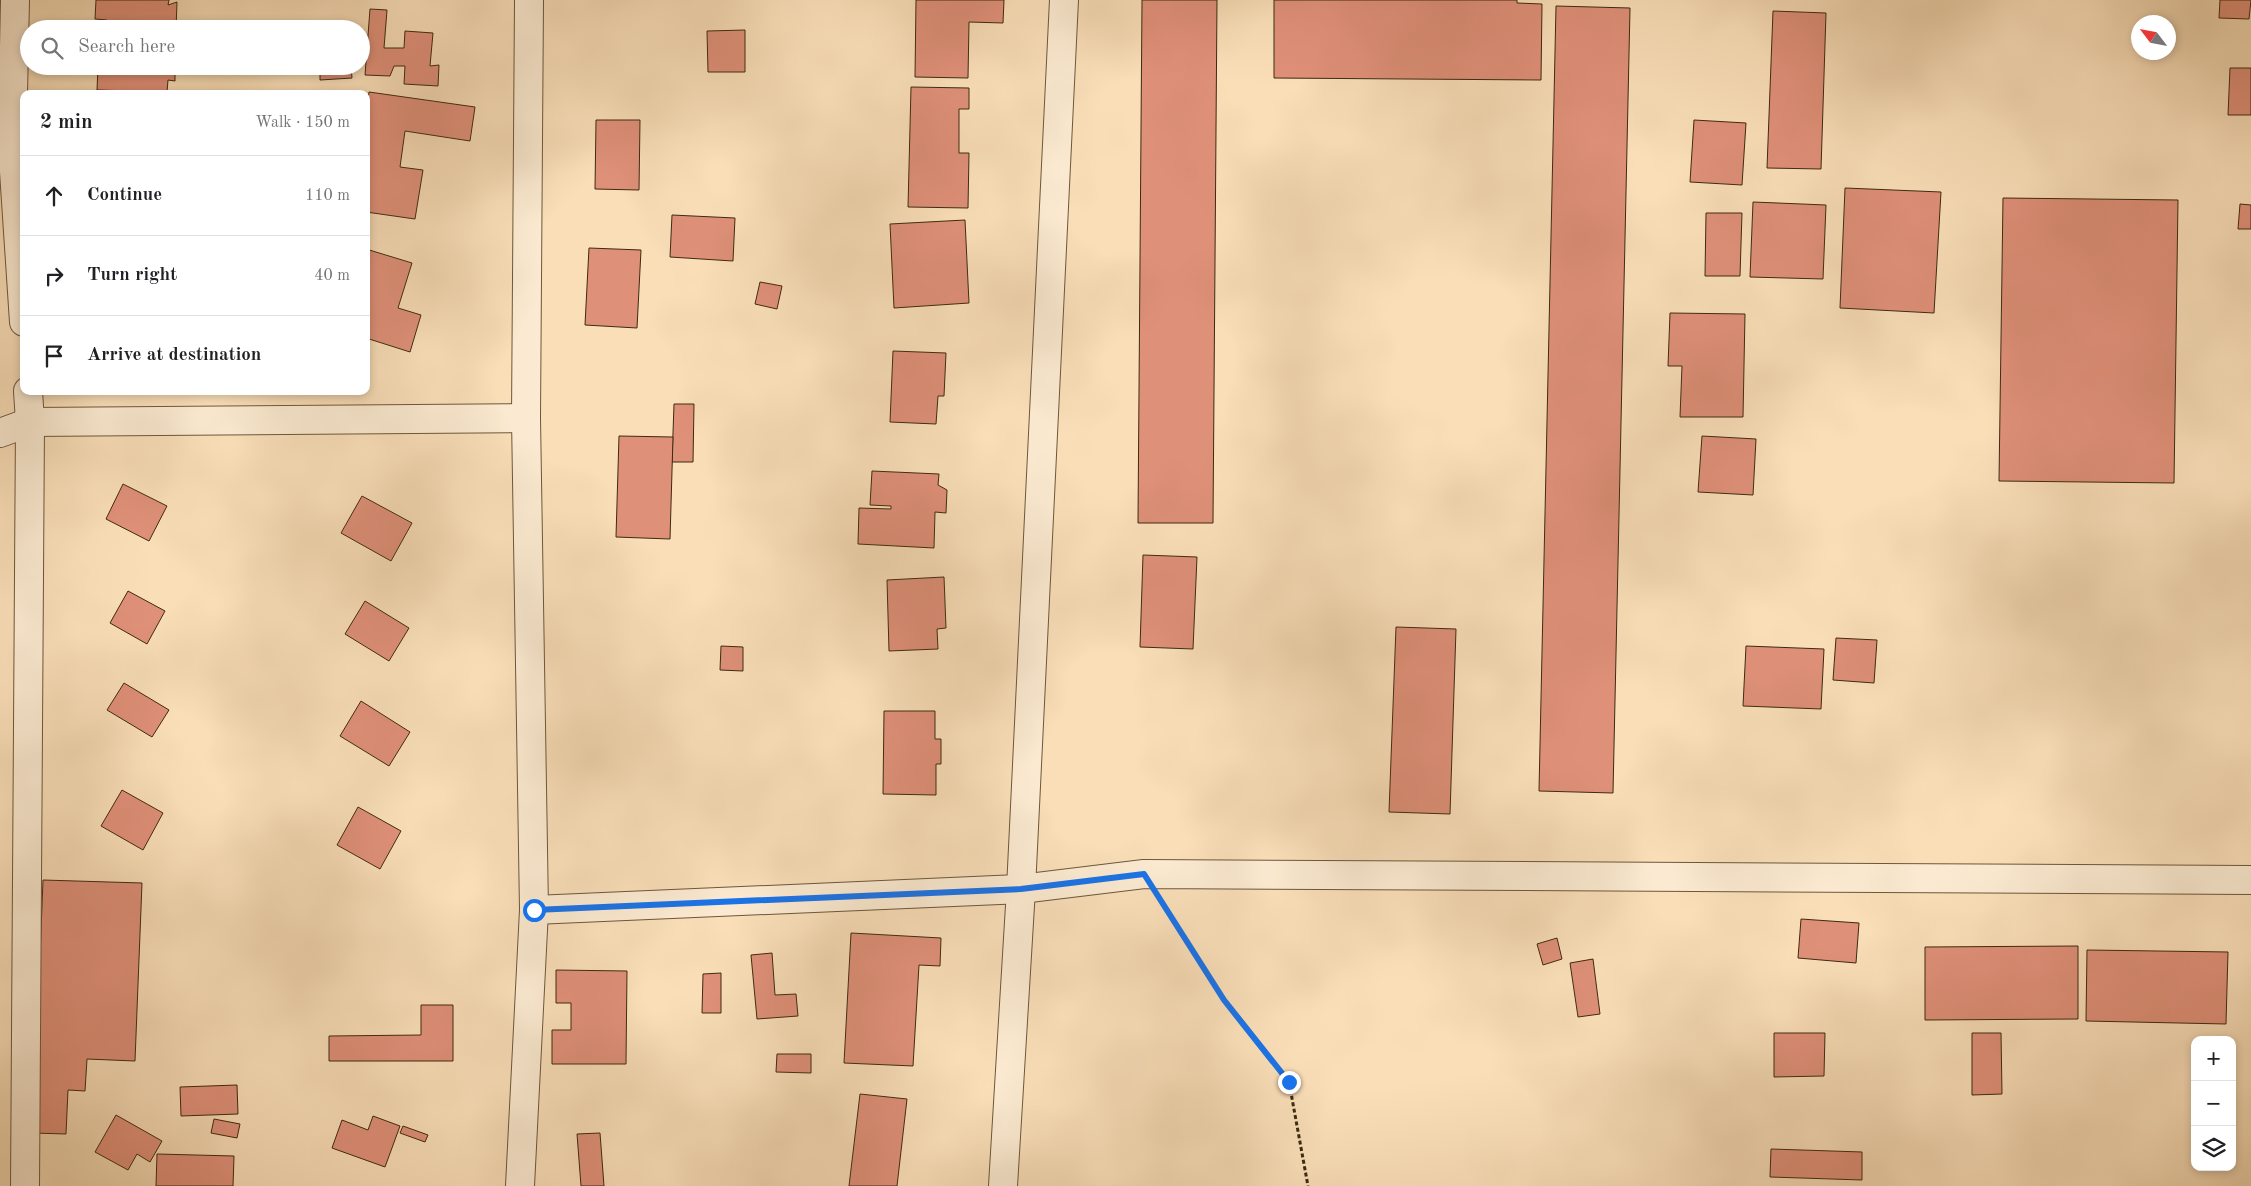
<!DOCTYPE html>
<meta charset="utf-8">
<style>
body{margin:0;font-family:"Old Standard TT",serif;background:#f6f6f6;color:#202124}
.controls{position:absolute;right:15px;bottom:15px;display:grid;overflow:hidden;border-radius:10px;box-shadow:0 2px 8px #0003}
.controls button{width:45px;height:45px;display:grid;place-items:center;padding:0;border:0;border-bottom:1px solid #e0e0e0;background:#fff;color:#202124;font:25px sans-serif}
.compass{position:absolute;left:2131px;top:15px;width:45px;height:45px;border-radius:50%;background:#fff;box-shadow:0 2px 8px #0003;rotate:302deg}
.stop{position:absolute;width:15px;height:15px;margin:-11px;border:4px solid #1a73e8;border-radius:50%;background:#fff}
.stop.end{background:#1a73e8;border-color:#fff;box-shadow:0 1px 5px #0008}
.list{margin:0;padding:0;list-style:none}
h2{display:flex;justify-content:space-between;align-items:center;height:65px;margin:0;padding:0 20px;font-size:21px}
h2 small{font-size:16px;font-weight:400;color:#757577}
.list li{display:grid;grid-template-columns:32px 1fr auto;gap:15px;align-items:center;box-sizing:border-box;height:80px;padding:0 20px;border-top:1px solid #e0e0e0}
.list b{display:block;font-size:19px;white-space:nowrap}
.list em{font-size:16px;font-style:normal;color:#757577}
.icon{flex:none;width:28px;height:28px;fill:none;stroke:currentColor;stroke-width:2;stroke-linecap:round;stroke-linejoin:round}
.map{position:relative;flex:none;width:2251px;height:1186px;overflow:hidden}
.search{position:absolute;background:#fff;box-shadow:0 2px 8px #0003;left:20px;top:20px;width:350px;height:55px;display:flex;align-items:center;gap:12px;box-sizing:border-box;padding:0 18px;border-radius:28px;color:#757577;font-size:19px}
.panel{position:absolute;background:#fff;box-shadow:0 2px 8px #0003;left:20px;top:90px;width:350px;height:305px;border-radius:10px}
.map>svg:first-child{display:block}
.building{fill:#df9079;stroke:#3e2a10}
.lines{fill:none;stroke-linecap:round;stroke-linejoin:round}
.street-casing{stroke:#6d573a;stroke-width:30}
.path{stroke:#3e2a10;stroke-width:3;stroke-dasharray:4 2.5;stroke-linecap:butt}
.street{stroke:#fbead1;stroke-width:28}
.route{stroke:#1a73e8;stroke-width:6}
</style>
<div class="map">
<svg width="2251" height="1186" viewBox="0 0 2251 1186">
<rect width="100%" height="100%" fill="#f9deb8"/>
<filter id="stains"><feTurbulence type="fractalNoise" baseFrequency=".004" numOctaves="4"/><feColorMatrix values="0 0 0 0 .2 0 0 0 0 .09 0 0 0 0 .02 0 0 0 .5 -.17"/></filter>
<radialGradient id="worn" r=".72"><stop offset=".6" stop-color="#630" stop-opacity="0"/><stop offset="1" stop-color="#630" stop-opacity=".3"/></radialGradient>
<g class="building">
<polygon points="96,0 169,0 168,5 177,2 176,29 106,29 107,20 95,19"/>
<polygon points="916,0 1004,0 1003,23 969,22 968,78 915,77"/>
<polygon points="1142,0 1217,0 1213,523 1138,523"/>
<polygon points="1274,0 1517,0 1517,3 1542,4 1541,80 1274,78"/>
<polygon points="2220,0 2251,0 2249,19 2219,18"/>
<polygon points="1556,6 1630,8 1613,793 1539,791"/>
<polygon points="370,9 387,10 384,48 404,48 405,31 433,33 430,66 439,65 438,86 404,84 405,66 394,66 390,76 365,75"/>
<polygon points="1773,11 1826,13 1821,169 1767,168"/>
<polygon points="745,30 745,72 708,72 707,31"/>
<polygon points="98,66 175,66 175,81 168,80 167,92 97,90"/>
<polygon points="320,66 351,66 352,78 320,80"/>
<polygon points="2230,68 2251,68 2251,115 2228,115"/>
<polygon points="911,87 969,88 969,109 959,109 959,153 969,153 968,208 908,207"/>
<polygon points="369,92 475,107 470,141 405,131 400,167 423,170 415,219 366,212 366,113"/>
<polygon points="596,120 640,120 639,190 595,189"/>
<polygon points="1694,120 1746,123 1742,185 1690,182"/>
<polygon points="1845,188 1941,192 1934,313 1840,308"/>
<polygon points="2003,198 2178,200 2174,483 1999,481"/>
<polygon points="1753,202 1826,205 1823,279 1750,277"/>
<polygon points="2240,204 2251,205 2251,229 2238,229"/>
<polygon points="1706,213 1742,213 1740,276 1705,276"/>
<polygon points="672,215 735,218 733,261 670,257"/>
<polygon points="965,220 969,303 894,308 890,224"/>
<polygon points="589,248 641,250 637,328 585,325"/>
<polygon points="366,249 412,263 398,308 421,315 410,352 366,338"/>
<polygon points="760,282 782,286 777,309 755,304"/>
<polygon points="1670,313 1745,314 1743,417 1680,417 1682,366 1668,366"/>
<polygon points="893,351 946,353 944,396 938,396 936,424 890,422"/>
<polygon points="674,404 694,404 693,462 672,462"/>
<polygon points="619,436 673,437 670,539 616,537"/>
<polygon points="1702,436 1756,439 1753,495 1698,492"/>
<polygon points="872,471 939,474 938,485 947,490 946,513 935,512 934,548 858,544 859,508 891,509 891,506 870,505"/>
<polygon points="123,484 167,506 149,541 106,519"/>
<polygon points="362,496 412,523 391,561 341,533"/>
<polygon points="1143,555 1197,557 1193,649 1140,647"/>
<polygon points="944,577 946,628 937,629 938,649 889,651 887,580"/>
<polygon points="128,591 165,611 147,644 110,623"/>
<polygon points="365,601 409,628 389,661 345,634"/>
<polygon points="1396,627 1456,629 1450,814 1389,812"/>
<polygon points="1836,638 1877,640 1874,683 1833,680"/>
<polygon points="721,646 743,647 743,671 720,670"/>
<polygon points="1746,646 1824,649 1821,709 1743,706"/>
<polygon points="124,683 169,710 152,737 107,710"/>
<polygon points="361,701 410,732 389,766 340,736"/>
<polygon points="884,711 935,711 935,739 941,739 941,764 936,764 936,795 883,794"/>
<polygon points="122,790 163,813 143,850 101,826"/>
<polygon points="358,807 401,831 380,869 337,845"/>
<polygon points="43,880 142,883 135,1061 87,1059 85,1091 68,1090 66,1134 33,1133"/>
<polygon points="1801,919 1859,923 1856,963 1798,958"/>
<polygon points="851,933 941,938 940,966 919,965 913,1066 844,1063"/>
<polygon points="1557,938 1562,959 1543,965 1537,944"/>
<polygon points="2078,946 2078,1019 1925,1020 1925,947"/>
<polygon points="2087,950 2228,952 2226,1024 2086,1021"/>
<polygon points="772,953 775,995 796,994 798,1016 757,1019 751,955"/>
<polygon points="1593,959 1600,1014 1578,1017 1570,963"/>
<polygon points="556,970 627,971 626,1064 552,1064 552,1030 571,1030 571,1003 556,1003"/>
<polygon points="721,973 721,1013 702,1013 703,974"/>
<polygon points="421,1005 453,1005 453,1061 329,1061 329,1036 421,1035"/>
<polygon points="1774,1033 1825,1033 1824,1076 1774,1077"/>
<polygon points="1972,1033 2001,1033 2002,1094 1972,1095"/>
<polygon points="777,1054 811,1054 811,1073 776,1072"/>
<polygon points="237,1085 238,1114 181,1116 180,1087"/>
<polygon points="860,1094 907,1099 897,1186 849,1186"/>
<polygon points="116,1115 162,1141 150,1162 137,1154 128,1170 95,1152"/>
<polygon points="373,1116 400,1126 385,1167 332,1148 342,1120 368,1130"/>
<polygon points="214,1119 240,1124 237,1138 211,1133"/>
<polygon points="403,1126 428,1135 425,1142 400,1133"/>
<polygon points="600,1133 604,1186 581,1186 577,1134"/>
<polygon points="1771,1149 1862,1152 1862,1180 1770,1177"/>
<polygon points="157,1154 234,1156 233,1186 156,1186"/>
</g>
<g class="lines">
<defs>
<g id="street">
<polyline points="15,0 12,141 24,322"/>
<polyline points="0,433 30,422 526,418"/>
<polyline points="534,910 1021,889 1144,874 2251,880"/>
<polyline points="25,1186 30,422 28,391"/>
<polyline points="520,1186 534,910 526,418 529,0"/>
<polyline points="1003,1186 1021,889 1064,0"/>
</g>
</defs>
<use href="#street" class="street-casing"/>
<polyline class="path" points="1166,908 1224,1000 1289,1082 1308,1186"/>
<use href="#street" class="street"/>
</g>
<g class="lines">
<polyline class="route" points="534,910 1021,889 1144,874 1224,1000 1289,1082"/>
</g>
<rect width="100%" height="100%" filter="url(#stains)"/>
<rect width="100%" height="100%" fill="url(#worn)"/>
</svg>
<div class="controls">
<button>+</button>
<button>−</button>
<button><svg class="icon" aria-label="layers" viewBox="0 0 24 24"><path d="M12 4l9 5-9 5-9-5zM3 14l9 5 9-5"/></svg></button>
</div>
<svg class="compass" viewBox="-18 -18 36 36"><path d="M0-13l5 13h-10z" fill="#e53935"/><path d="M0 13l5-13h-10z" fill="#757577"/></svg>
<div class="stop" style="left:534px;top:910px"></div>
<div class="stop end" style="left:1289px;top:1082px"></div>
<div class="search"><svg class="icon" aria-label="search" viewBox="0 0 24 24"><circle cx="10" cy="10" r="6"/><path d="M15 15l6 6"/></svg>Search here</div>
<section class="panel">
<h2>2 min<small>Walk · 150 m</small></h2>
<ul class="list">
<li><svg class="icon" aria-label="ahead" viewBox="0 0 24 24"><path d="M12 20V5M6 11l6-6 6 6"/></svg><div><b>Continue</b></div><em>110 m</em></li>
<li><svg class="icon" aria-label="right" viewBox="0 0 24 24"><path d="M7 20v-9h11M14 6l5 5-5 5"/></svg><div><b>Turn right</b></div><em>40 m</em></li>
<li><svg class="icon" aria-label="arrive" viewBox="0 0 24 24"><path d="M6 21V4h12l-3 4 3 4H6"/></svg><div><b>Arrive at destination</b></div></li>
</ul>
</section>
</div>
